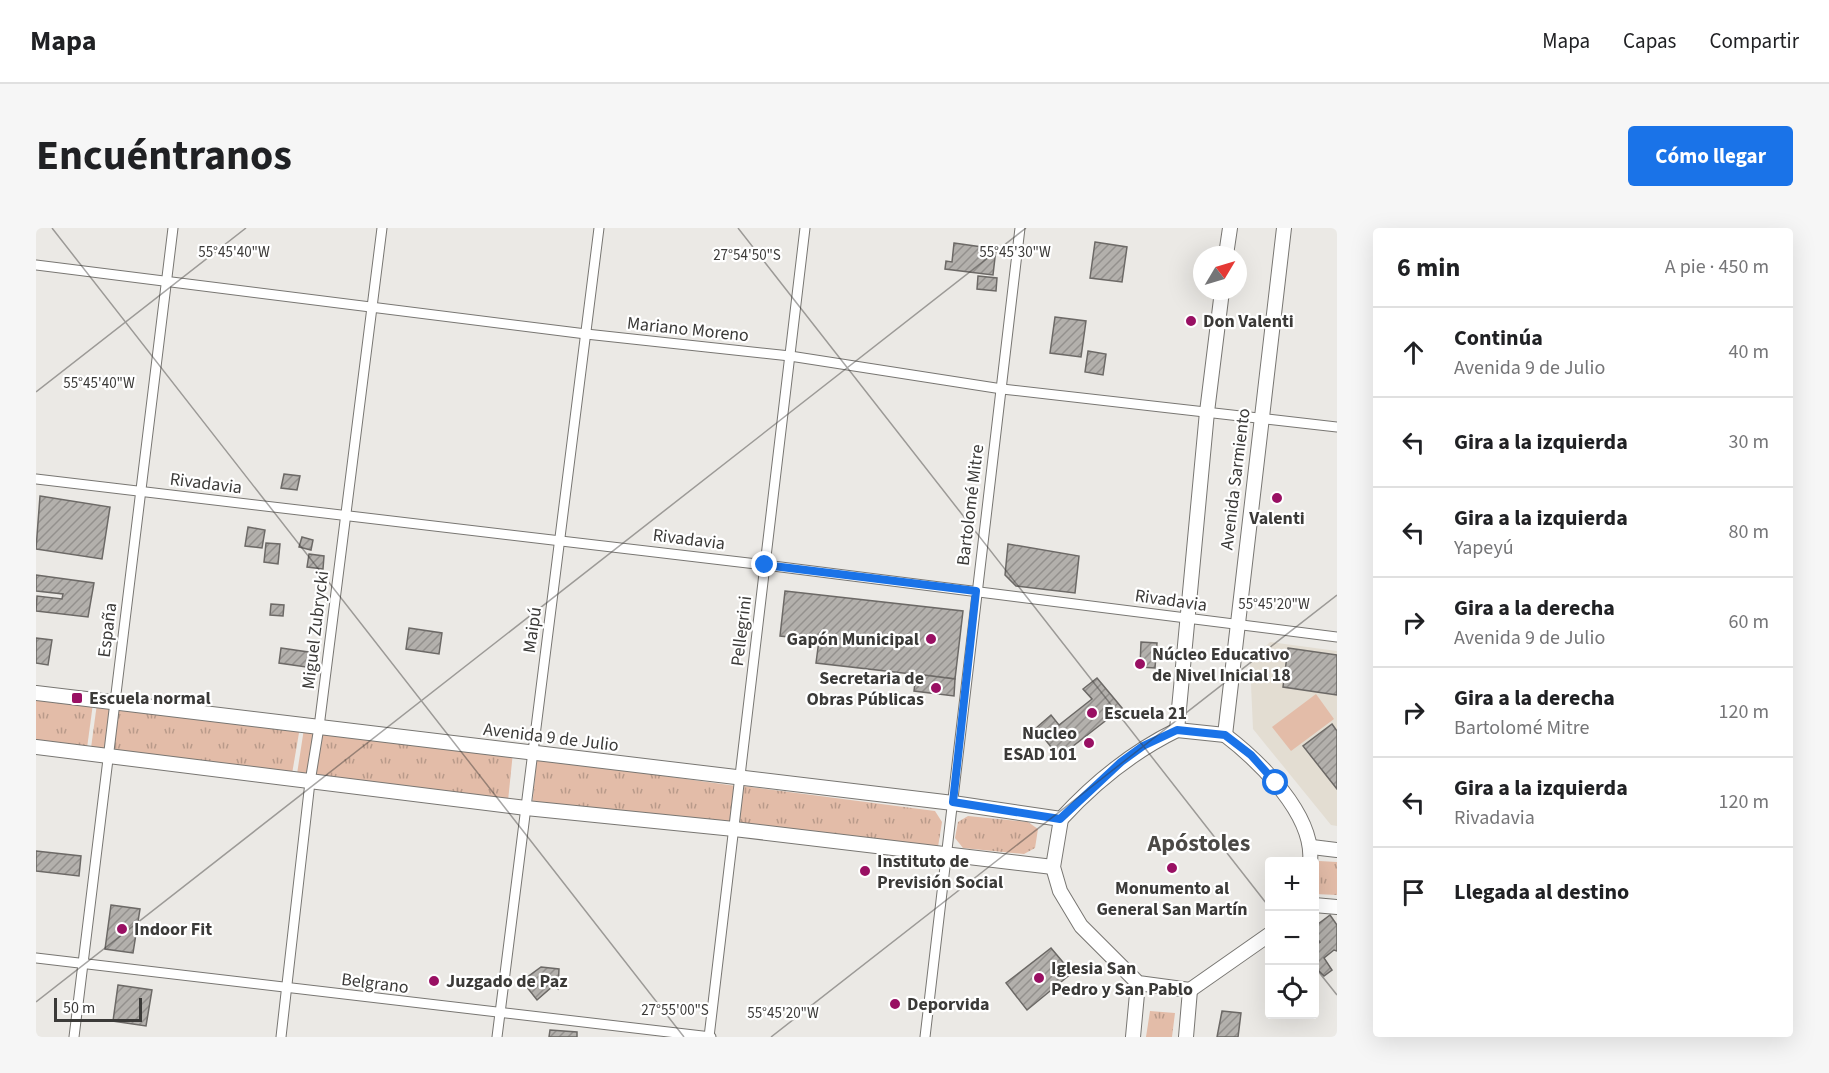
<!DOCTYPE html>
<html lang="es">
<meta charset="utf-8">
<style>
body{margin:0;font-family:"Source Sans 3",sans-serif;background:#f6f6f6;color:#202124}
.controls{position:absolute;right:18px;bottom:18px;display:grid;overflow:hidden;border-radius:6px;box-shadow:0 6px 24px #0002}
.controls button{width:54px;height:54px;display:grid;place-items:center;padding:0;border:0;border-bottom:2px solid #e0e0e0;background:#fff;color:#202124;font:30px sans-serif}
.compass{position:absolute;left:1157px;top:18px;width:54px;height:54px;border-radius:50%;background:#fff;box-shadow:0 6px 24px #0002;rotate:52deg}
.scale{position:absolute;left:18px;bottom:15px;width:88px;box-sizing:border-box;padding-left:6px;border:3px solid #3b3a38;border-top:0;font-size:16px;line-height:21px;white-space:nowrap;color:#3b3a38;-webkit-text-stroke:4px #fff;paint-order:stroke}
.stop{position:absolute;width:18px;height:18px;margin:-14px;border:4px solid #1a73e8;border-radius:50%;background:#fff}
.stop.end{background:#1a73e8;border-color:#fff;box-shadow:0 2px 6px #0008}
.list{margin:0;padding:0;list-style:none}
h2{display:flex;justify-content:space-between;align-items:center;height:78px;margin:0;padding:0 24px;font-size:26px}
h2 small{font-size:20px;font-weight:400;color:#757577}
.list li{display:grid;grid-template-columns:39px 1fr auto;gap:18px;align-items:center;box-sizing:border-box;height:90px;padding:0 24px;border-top:2px solid #e0e0e0}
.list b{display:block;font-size:22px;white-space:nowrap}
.list p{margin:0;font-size:20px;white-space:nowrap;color:#757577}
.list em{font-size:20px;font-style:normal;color:#757577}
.icon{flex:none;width:33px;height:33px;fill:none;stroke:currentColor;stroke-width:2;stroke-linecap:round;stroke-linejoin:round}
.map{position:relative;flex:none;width:1301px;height:809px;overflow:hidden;border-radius:6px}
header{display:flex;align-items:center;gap:36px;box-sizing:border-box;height:84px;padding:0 30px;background:#fff;border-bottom:2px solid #e0e0e0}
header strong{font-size:28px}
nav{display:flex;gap:33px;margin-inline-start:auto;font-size:21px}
.intro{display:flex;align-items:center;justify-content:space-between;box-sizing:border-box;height:144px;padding:0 36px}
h1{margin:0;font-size:42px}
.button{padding:15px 27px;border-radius:6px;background:#1a73e8;color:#fff;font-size:21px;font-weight:700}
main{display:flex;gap:36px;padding:0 36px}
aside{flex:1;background:#fff;border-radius:6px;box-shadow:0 6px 24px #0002}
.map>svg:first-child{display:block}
.built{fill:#e3ddd2}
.grass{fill:url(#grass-tufts)}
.pitch{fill:#e3bca8}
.building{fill:url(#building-hatch);stroke:#6c6966;stroke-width:1.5}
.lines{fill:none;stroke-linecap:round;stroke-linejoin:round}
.street-casing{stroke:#787672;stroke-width:11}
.secondary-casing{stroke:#787672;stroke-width:16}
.street{stroke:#fff;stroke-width:9}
.secondary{stroke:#fff;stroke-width:14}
.route{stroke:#1a73e8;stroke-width:8}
.ticks{fill:none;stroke:#3b3a38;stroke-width:1.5;stroke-opacity:0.45}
.poi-dot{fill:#991063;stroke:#fff;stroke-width:2}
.labels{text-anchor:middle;stroke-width:4.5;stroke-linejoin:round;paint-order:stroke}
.poi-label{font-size:18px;font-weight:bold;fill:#3b3a38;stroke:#fff;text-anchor:start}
.street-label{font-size:18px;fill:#3b3a38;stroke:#fff}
.district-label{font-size:24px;font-weight:bold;fill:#4b4946;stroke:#fff}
.ticks-label{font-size:15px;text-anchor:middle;fill:#3b3a38;stroke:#fff;stroke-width:4.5;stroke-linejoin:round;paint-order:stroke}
</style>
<header>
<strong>Mapa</strong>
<nav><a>Mapa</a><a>Capas</a><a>Compartir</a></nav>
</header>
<div class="intro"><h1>Encuéntranos</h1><a class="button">Cómo llegar</a></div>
<main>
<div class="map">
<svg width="1301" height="809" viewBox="0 0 1301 809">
<defs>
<pattern id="grass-tufts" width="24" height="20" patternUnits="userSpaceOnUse" patternTransform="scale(1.5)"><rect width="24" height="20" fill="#e3bca8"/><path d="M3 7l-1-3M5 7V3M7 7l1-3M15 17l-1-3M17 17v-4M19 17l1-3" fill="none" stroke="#b99a8a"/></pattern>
<pattern id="building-hatch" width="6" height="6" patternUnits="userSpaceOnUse" patternTransform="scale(1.5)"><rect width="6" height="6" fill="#b3b0ac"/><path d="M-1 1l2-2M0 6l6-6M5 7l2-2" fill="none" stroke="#93908d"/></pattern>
</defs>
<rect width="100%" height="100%" fill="#ebe9e5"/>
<polygon class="built" points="1234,414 1301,423 1301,598 1295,597 1217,501 1214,434"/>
<g class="grass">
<polygon points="0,461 58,468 51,520 0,514"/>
<polygon points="62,468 265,493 256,546 55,520"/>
<polygon points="269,494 477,524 472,573 261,546"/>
<polygon points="501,530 700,558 694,600 496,578"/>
<polygon points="707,558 899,583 906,594 902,619 702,601"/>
<polygon points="932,588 992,594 1002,601 999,620 988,626 927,620 919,610 922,594"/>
<polygon points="1283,633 1301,634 1301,667 1279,666"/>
<polygon points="1114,783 1139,785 1136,809 1110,809"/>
</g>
<polygon class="pitch" points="1280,466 1298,491 1255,523 1236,499"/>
<g class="building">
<polygon points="1059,14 1091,19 1086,54 1054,50"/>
<polygon points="918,15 960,21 957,47 909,41 910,33 916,34"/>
<polygon points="942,48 961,50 960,63 941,61"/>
<polygon points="1019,89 1050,93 1045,129 1014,125"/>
<polygon points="1052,123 1070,126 1067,147 1049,144"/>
<polygon points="248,246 264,248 261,262 245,260"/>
<polygon points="4,268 74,279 66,331 0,321"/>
<polygon points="212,299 229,302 226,320 209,318"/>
<polygon points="266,309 277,312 275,322 263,319"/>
<polygon points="230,315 244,316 242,336 228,334"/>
<polygon points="972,316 1043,328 1039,365 980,358 969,347"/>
<polygon points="273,326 288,328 287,341 271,339"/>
<polygon points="0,347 58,355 52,389 0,383 1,368 26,371 27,366 0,363"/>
<polygon points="749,363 927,383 919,451 780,435 783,412 744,408"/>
<polygon points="235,376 248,377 247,388 234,387"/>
<polygon points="373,400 406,405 403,426 370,421"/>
<polygon points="0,410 16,412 12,437 0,435"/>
<polygon points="1105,414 1121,415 1119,440 1104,439"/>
<polygon points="245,420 279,425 277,440 243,435"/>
<polygon points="1252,420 1301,427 1301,467 1247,459"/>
<polygon points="880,446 919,451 918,468 878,463"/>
<polygon points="1061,450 1086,480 1023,529 1000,500 1015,487 1023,497 1056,471 1047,461"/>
<polygon points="1296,496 1301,503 1301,561 1267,518"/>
<polygon points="0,623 45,628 43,648 0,643"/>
<polygon points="75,677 104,681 97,725 69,721"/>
<polygon points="1294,687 1301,697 1301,723 1298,722 1288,730 1296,742 1288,748 1282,742 1278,745 1278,718 1284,714 1278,707 1278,699"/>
<polygon points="1015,720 1036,745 991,782 970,755"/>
<polygon points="505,739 523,741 522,761 517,758 501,772 486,753"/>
<polygon points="82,757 116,762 110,798 77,793"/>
<polygon points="1186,783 1205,785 1202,809 1181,809"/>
<polygon points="514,802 541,804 541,809 513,809"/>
</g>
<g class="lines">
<defs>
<g id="street">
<polyline points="0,37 550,106 754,128 966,161 1301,199"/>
<polyline points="0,251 729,337 1301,409"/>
<polyline points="0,730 675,809"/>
<polyline points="38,809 137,0"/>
<polyline points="245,809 274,554 283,499 346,0"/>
<polyline points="461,809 563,0"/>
<polyline points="673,809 769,0"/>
<polyline points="889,809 984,0"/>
</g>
<g id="secondary">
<polyline points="1190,27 1194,0"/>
<polyline points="0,465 917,575 1025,591"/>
<polyline points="1141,502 1171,184 1186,63"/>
<polyline points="1141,502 1189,507"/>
<polyline points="1189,507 1248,0"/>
<path d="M1189,507C1223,533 1279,587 1274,634"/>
<polyline points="0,519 490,580 698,601 1017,639"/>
<polyline points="1025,591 1017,639 1024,663 1045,698 1102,755 1154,762"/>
<path d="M1025,591C1059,554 1096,524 1141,502"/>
<polyline points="1276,619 1301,622"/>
<polyline points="1278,677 1301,679"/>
<polyline points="1154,762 1234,706"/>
<polyline points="1097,809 1102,755"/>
<polyline points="1150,809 1154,762"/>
</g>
</defs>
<use href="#street" class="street-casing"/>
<use href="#secondary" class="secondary-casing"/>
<use href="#street" class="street"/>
<use href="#secondary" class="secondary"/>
</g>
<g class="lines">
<polyline class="route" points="729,337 940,363 917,574 1024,591 1085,534 1107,518 1141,502 1189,507 1215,527 1240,555"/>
</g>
<path class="ticks" d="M16,0L648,809M702,0L1234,680M0,164L210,0M1278,738L1301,767M0,774L990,0M735,809L1301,367"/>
<g class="poi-dot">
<circle cx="1155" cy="93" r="6"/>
<circle cx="1241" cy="270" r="6"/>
<circle cx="895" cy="411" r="6"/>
<circle cx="1104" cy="436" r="6"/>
<circle cx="900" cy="460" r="6"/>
<rect x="35" y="464" width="12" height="12" rx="3"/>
<circle cx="1056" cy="485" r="6"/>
<circle cx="1053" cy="515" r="6"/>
<circle cx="1136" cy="640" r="6"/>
<circle cx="829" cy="643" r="6"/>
<circle cx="86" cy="701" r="6"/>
<circle cx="1003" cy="750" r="6"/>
<circle cx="398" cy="753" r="6"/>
<circle cx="859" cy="776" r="6"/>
</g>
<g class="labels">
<g class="poi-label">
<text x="1167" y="99">Don Valenti</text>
<text x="1241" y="296" text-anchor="middle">Valenti</text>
<text x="883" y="417" text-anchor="end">Gapón Municipal</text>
<text x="1116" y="432">Núcleo Educativo<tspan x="1116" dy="21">de Nivel Inicial 18</tspan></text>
<text x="888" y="456" text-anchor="end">Secretaria de<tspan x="888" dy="21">Obras Públicas</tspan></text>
<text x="53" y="476">Escuela normal</text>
<text x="1068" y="491">Escuela 21</text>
<text x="1041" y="511" text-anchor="end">Nucleo<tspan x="1041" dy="21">ESAD 101</tspan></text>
<text x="841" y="639">Instituto de<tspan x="841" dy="21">Previsión Social</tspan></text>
<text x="1136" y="666" text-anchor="middle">Monumento al<tspan x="1136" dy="21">General San Martín</tspan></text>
<text x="98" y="707">Indoor Fit</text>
<text x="1015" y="746">Iglesia San<tspan x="1015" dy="21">Pedro y San Pablo</tspan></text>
<text x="410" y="759">Juzgado de Paz</text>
<text x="871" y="782">Deporvida</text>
</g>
<g class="street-label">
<text transform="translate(652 101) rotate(6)" y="6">Mariano Moreno</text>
<text transform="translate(1199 251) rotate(-83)" y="6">Avenida Sarmiento</text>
<text transform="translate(170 255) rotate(7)" y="6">Rivadavia</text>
<text transform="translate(934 277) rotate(-83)" y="6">Bartolomé Mitre</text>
<text transform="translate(653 311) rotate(7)" y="6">Rivadavia</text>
<text transform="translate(1135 372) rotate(8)" y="6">Rivadavia</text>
<text transform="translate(71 402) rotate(-83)" y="6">España</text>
<text transform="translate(279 402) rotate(-83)" y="6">Miguel Zubrycki</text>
<text transform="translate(496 402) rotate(-82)" y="6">Maipú</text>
<text transform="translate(705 403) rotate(-83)" y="6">Pellegrini</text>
<text transform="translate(515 509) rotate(7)" y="6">Avenida 9 de Julio</text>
<text transform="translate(339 755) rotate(7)" y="6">Belgrano</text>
</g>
<g class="district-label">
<text x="1163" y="623">Apóstoles</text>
</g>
</g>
<g class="ticks-label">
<text x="198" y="29">55°45'40"W</text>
<text x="979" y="29">55°45'30"W</text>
<text x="711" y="32">27°54'50"S</text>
<text x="63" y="160">55°45'40"W</text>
<text x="1238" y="381">55°45'20"W</text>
<text x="639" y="787">27°55'00"S</text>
<text x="747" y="790">55°45'20"W</text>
</g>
</svg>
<div class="controls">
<button>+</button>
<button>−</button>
<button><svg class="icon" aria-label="locate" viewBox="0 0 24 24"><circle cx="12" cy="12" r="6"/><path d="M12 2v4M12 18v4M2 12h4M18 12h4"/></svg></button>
</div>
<svg class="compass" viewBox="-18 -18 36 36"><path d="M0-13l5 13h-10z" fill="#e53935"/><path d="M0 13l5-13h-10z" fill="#757577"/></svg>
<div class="scale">50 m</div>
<div class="stop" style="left:1240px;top:555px"></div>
<div class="stop end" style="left:729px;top:337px"></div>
</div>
<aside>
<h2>6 min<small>A pie · 450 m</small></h2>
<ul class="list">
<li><svg class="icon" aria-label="ahead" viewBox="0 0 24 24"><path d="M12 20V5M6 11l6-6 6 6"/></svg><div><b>Continúa</b><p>Avenida 9 de Julio</p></div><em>40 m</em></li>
<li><svg class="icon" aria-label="left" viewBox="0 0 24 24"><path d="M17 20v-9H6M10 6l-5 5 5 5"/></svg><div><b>Gira a la izquierda</b></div><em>30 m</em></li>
<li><svg class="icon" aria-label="left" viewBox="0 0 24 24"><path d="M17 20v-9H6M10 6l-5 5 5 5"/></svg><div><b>Gira a la izquierda</b><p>Yapeyú</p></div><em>80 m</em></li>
<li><svg class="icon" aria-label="right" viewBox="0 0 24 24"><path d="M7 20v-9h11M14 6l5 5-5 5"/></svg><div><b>Gira a la derecha</b><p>Avenida 9 de Julio</p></div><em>60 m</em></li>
<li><svg class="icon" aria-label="right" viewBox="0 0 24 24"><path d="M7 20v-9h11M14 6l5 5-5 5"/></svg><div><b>Gira a la derecha</b><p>Bartolomé Mitre</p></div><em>120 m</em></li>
<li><svg class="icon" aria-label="left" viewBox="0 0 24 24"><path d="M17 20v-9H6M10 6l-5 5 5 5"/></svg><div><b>Gira a la izquierda</b><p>Rivadavia</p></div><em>120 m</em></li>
<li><svg class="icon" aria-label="arrive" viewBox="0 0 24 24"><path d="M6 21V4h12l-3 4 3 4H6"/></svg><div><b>Llegada al destino</b></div></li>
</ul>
</aside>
</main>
